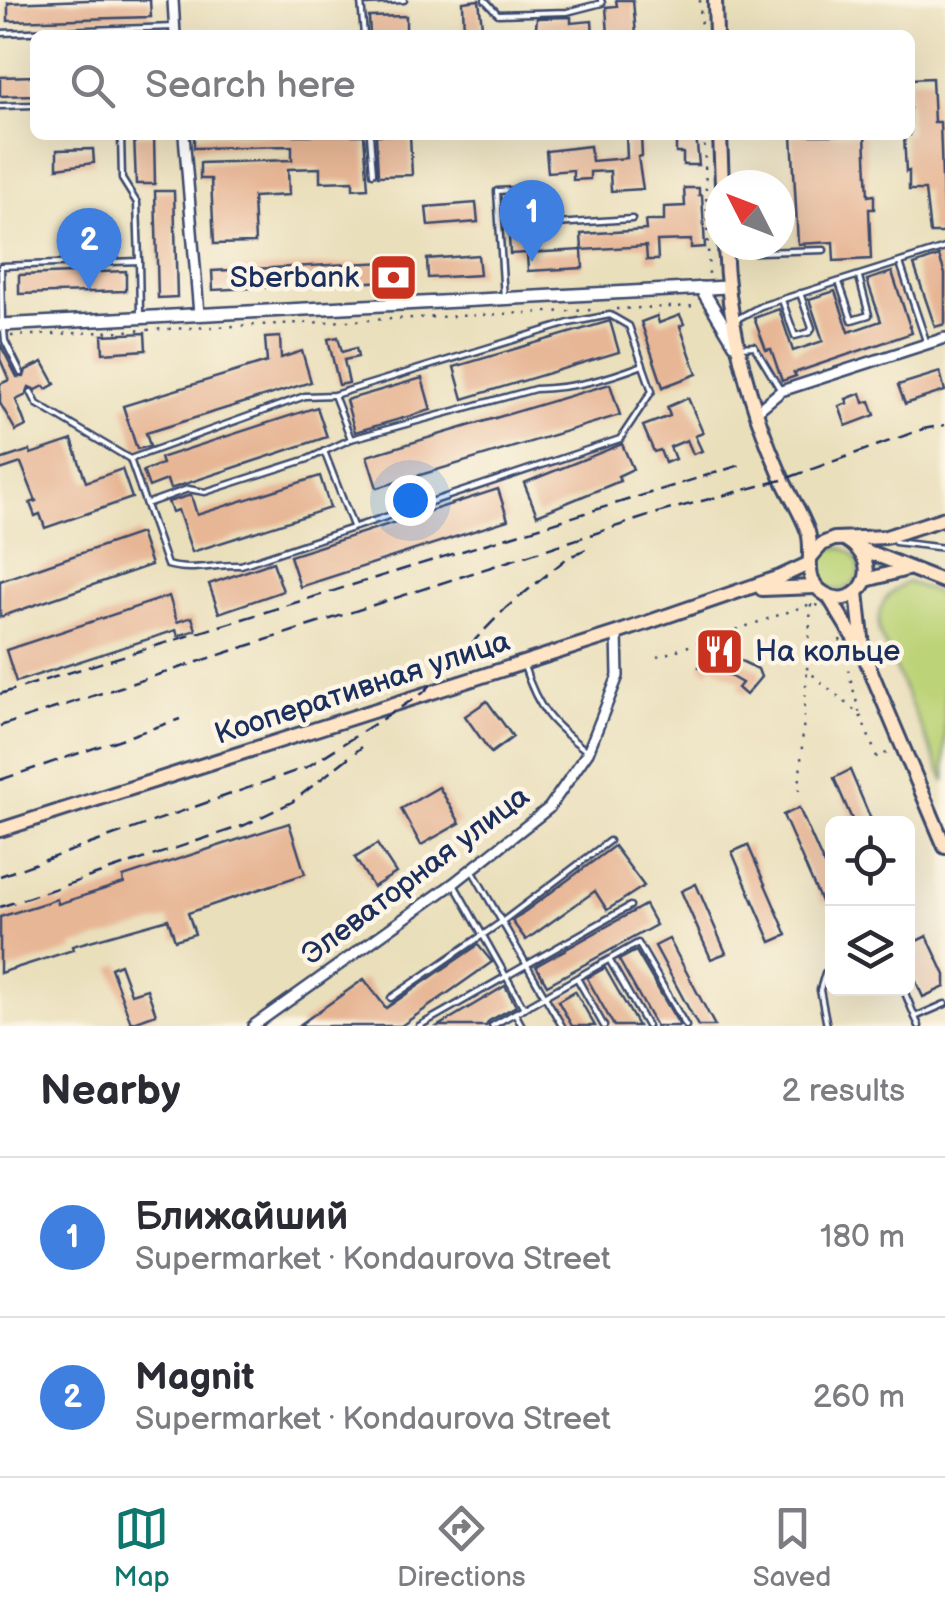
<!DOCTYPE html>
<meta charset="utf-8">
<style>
body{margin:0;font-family:"Balsamiq Sans",sans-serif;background:#f2f2f3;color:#2b2b33}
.controls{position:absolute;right:30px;bottom:30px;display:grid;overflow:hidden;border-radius:15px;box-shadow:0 10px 40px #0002}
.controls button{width:90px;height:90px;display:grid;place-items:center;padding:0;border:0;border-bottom:2px solid #e1e1e2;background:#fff;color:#2b2b33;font:50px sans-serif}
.compass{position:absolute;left:705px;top:170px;width:90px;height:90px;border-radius:50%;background:#fff;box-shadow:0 10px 40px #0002;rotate:312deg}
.you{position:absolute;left:410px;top:500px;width:35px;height:35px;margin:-25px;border:8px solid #fff;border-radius:50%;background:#1a73e8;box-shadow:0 0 0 15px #1a73e833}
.badge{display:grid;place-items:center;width:65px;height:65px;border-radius:50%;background:#0f766e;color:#fff;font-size:32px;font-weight:700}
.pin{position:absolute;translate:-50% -82px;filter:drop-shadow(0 2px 5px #0008)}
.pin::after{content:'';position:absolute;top:52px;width:35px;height:30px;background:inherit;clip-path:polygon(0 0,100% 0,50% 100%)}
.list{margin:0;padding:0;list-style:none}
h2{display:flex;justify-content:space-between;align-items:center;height:130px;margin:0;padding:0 40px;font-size:42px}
h2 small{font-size:32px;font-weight:400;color:#7c7c81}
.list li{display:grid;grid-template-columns:65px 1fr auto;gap:30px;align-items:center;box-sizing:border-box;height:160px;padding:0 40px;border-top:2px solid #e1e1e2}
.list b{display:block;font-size:38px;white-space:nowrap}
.list p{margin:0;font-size:32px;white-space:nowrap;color:#7c7c81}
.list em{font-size:32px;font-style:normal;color:#7c7c81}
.icon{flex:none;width:55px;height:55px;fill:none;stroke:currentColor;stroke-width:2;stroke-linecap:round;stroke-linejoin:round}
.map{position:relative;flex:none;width:945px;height:1026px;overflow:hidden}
.search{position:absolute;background:#fff;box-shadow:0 10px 40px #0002;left:30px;right:30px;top:30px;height:110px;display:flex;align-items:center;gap:25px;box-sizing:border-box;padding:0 35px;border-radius:15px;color:#7c7c81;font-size:38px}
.sheet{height:450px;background:#fff}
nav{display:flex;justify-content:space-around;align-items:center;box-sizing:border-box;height:140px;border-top:2px solid #e1e1e2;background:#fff;font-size:28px;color:#7c7c81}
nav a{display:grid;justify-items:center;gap:5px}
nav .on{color:#0f766e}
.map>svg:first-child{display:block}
.green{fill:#bcd377;stroke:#6c816a;stroke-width:2.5}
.building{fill:#e7b695}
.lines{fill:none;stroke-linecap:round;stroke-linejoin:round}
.service-casing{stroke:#3a496c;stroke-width:9}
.minor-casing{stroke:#3a496c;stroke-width:14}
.tertiary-casing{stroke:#3a496c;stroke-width:16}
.secondary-casing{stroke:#3a496c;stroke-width:18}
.path{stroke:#3a496c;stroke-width:2.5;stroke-dasharray:2.5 8;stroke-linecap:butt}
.service{stroke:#fff;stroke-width:4}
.minor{stroke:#fff;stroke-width:9}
.tertiary{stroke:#fff;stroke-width:11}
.secondary{stroke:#ffe4c6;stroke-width:12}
.rail{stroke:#1b2f5e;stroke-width:2.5;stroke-dasharray:15 8;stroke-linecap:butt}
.labels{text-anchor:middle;stroke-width:9;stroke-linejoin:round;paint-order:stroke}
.poi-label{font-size:30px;fill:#1b2f5e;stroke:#fcf5e5;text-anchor:end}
.street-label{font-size:30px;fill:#1b2f5e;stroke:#fcf5e5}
</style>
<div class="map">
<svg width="945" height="1026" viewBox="0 0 945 1026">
<rect width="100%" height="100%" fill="#fcf5e5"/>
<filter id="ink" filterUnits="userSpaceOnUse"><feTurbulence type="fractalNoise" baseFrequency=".01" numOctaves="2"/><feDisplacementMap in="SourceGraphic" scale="20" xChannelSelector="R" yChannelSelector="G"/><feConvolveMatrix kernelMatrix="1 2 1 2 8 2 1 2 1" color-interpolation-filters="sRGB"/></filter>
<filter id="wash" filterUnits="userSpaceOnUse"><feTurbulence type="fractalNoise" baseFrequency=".0048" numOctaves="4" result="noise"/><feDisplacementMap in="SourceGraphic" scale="40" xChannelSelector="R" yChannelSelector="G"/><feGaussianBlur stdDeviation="2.25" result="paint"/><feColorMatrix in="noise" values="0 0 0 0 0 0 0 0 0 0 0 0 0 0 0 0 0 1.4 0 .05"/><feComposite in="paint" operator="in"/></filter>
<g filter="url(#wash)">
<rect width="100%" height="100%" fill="#eadfbb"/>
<g class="green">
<circle cx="838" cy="569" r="21"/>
<path d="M908,582L945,596V782L879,632C876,607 886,592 908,582Z"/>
</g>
<g id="blocks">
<g class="building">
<polygon points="88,0 150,0 151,17 8,21 8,3"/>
<polygon points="479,0 483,35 464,35 463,2"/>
<polygon points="616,0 633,0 636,35 608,35 606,7 617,6"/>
<polygon points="406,16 406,35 370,35 369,17"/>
<polygon points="571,17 571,23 592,21 593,35 535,35 537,18"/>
<polygon points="35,76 35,95 0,96 0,77"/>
<polygon points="932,78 934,122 940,122 944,233 930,233 925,190 909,190 909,171 906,172 904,135 910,135 910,79"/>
<polygon points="134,135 154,135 155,184 136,184"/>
<polygon points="194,135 364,135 368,188 353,189 353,181 320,182 320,168 288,169 289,195 253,197 255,243 214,244 211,179 200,179 200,163 292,160 292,146 194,148"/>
<polygon points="376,135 410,135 412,175 378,176"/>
<polygon points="626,135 641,135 642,156 638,157 643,189 611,191 610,171 590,172 590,179 573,180 573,170 548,172 546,151 590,146 592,161 627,158"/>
<polygon points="676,135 696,135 699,165 683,165 683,153 676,153"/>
<polygon points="792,135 865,135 868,196 874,195 874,209 869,209 871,259 834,261 833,242 798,244"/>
<polygon points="93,149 94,163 57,168 57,150"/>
<polygon points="684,188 699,188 699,195 702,195 705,247 691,248 691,240 657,241 658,260 647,260 646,246 582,250 581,234 646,230 645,221 664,221 664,207 685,206"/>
<polygon points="155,191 174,191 177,297 158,298"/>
<polygon points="524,200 527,253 510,254 507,202"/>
<polygon points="476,203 478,222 428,226 426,207"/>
<polygon points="582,250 583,268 528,271 527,253"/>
<polygon points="478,255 480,275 428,278 427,259"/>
<polygon points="939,256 945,274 945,324 935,327 914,265"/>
<polygon points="405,261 407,280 213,290 212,271"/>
<polygon points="126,271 126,291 19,294 19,275"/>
<polygon points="892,272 912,333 794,373 796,376 782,381 771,349 766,350 754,318 779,309 793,351 823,341 809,299 835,291 849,332 881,321 867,280"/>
<polygon points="680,315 684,324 680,326 697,374 663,387 641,322 657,316 659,323"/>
<polygon points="610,321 619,352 463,399 454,367"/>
<polygon points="145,333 146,350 103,353 102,335"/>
<polygon points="280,337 281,358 302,351 311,382 146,433 150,446 137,449 123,406 267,362 265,338"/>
<polygon points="338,337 342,352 356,348 358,357 344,360 349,383 339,385 328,339"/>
<polygon points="0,344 17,377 24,377 26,370 43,362 55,384 46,389 44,386 36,390 29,387 26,395 16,400 26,426 16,431 0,403 0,384 9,380 0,359"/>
<polygon points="940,372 945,391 905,404 898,385"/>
<polygon points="422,378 431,410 355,432 346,400"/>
<polygon points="610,384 620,415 377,488 367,456"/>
<polygon points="861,393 864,403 870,401 875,415 846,426 839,406 848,403 846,399"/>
<polygon points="688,398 703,433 695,436 702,451 693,454 687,440 670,447 675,459 665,463 660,450 654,452 643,426 670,416 667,407"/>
<polygon points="317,407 327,437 170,489 167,480 149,487 143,471 162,464 160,458"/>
<polygon points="72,440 86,482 122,469 132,498 45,528 40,514 35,516 30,503 36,501 21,463 0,470 0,460 30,450 31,454"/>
<polygon points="622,444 633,469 618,476 620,481 537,515 524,483"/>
<polygon points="320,476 330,508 192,552 178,510 172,512 168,502 191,495 197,515"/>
<polygon points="498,489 508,520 300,587 290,556"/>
<polygon points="140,533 151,565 0,617 0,581"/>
<polygon points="273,562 283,591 219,613 209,584"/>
<polygon points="169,596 177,622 192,617 196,630 178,636 176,630 16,682 6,650"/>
<polygon points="709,650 720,651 758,669 761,677 746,695 738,688 742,683 712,666 708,672 699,667"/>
<polygon points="487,701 513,737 491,753 465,716"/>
<polygon points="850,770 873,824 854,824 834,778"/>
<polygon points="439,787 460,823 421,845 401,809"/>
<polygon points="799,808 832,883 832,900 822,904 783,815"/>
<polygon points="289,823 305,874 188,913 195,934 175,940 168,919 72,946 73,950 0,973 0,917 57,899 58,904 124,883 123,877"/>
<polygon points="377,844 396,873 373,887 355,858"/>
<polygon points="748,845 787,935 771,942 732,852"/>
<polygon points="614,846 644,886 607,910 595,891 526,940 512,921"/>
<polygon points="696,884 726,953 711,959 681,891"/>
<polygon points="645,905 656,925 547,985 536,966"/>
<polygon points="927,936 945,975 945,987 923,997 908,964 908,945"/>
<polygon points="669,939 715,1026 698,1026 655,946"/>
<polygon points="478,945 492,962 401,1026 298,1026 364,979 386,1008"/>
<polygon points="636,951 680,1026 656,1026 619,960"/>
<polygon points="120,964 131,994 147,989 156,1014 131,1023 111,968"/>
<polygon points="605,968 638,1026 614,1026 587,978"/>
<polygon points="505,986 516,1006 489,1021 486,1026 438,1026"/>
<polygon points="575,991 595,1026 572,1026 558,1001"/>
</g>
</g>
</g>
<g filter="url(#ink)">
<use href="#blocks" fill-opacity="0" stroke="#3a496c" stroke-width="2.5"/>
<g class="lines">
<defs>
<g id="service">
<polyline points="485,0 498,14 567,12 602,3 601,0"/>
<polyline points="0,33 175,27"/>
<polyline points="364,35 361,2 404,0"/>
<polyline points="0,106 35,105"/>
<polyline points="121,135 122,179 137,203 139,261"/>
<polyline points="370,135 373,173"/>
<polyline points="730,253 824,250"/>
<polyline points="900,263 927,344"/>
<polyline points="840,285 852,320 869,315 859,277"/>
<polyline points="504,298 497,191 537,189 540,225 632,219"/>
<polyline points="782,300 795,336 810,332 812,328 800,293"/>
<polyline points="737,319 761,306 945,248"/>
<polyline points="2,320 1,266 139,261 140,314"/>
<polyline points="4,330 5,341 21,373"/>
<polyline points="742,347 754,346 781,391"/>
<path d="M31,392L37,404L130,459L167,565C191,572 216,564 241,565L620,439L652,391L629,326L610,315L569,323L334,395L305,396L130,459"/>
<path d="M334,395L351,439L535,389C575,388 606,379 643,365"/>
<polyline points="324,451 353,526"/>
<polyline points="146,504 188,489 205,492 308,459 351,439"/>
<polyline points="895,542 945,548"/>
<path d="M524,666C538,710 552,724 588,752"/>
<polyline points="472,870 562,1026"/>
<polyline points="455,886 524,1008"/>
<polyline points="610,961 647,1026"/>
<polyline points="577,978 604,1026"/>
<polyline points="903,988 915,1017"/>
<polyline points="391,998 503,921 609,841"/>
<polyline points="515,1013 522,1026"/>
<polyline points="419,1026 630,906"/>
<polyline points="492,1026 638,943 686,1026"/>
<polyline points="827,1026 820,990 825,973 832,969"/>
<polyline points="919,1026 915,1017 945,1004"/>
</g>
<g id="minor">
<polyline points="173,0 175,35"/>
<polyline points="184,135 199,314"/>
<polyline points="757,411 781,391 945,338"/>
<polyline points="253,1026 454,883 549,808 588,752 618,676 617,633"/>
</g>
<g id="tertiary">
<polyline points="701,288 735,344"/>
<polyline points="0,325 727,287"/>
</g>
<g id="secondary">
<polyline points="715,0 716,35"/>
<polyline points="720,135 722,185"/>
<path d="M725,245C728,326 748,402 781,476C789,495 801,512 808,532C815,555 800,579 825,594C856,613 890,566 845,539"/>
<polyline points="861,549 945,582"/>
<polyline points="810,558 822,544 834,539 886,537 945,518"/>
<polyline points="866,580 907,569"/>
<polyline points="762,589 815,587"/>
<polyline points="857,592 863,647"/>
<polyline points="829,597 864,655 945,847"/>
<polyline points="0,830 617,633 780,577 808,564"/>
</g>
</defs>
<use href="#service" class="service-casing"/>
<use href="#minor" class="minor-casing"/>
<use href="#tertiary" class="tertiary-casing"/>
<use href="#secondary" class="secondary-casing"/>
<g class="path">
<polyline points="700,0 701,35"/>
<polyline points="704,135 709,275"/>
<polyline points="616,309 696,306"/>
<polyline points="11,336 593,310"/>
<polyline points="811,604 807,670 860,715 877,757 892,751"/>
<polyline points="840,639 860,715"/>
<polyline points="657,657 811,604 824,607"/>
<polyline points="799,791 807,671"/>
</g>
<use href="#service" class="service"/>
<use href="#minor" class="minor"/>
<use href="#tertiary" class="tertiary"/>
<use href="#secondary" class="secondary"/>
<g class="rail">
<polyline points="0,694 747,463"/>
<polyline points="0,726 664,511 782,480 923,429 945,425"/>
<polyline points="0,780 180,719"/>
<polyline points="0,876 307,767 423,693 506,608 566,559 592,546"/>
<polyline points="0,907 245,825 292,802 362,747"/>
</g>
</g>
</g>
<defs>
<symbol id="bank-square" viewBox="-11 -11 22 22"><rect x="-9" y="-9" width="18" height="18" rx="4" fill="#c8321e" stroke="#fcf5e5"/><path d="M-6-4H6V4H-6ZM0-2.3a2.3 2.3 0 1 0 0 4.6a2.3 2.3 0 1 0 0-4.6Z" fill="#fff"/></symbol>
<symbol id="restaurant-square" viewBox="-11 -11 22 22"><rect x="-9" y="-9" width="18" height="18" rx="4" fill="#c8321e" stroke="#fcf5e5"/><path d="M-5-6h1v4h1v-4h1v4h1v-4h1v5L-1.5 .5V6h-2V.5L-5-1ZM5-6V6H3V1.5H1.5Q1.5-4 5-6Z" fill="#fff"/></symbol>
</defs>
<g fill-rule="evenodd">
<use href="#bank-square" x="366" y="250" width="55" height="55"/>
<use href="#restaurant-square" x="692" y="624" width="55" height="55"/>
</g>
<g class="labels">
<g class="poi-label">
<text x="359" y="287">Sberbank</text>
<text x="755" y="661" text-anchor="start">На кольце</text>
</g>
<g class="street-label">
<text transform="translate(362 687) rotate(-18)" y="10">Кооперативная улица</text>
<text transform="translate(415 875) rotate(-37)" y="10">Элеваторная улица</text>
</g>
</g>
</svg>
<div class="controls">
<button><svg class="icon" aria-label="locate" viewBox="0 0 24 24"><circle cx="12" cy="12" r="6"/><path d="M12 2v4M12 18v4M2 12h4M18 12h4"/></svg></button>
<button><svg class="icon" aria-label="layers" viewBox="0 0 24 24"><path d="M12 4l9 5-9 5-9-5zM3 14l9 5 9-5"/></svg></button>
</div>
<svg class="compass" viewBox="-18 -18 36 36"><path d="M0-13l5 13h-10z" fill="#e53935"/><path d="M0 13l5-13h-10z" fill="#7c7c81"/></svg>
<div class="you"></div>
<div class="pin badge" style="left:532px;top:262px;background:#3f7fe0">1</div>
<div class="pin badge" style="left:89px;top:290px;background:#3f7fe0">2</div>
<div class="search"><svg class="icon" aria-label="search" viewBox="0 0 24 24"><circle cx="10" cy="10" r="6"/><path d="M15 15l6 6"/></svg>Search here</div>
</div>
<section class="sheet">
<h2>Nearby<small>2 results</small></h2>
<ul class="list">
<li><span class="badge" style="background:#3f7fe0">1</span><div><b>Ближайший</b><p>Supermarket · Kondaurova Street</p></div><em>180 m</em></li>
<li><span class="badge" style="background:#3f7fe0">2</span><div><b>Magnit</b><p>Supermarket · Kondaurova Street</p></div><em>260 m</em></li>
</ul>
</section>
<nav>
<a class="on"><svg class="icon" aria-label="map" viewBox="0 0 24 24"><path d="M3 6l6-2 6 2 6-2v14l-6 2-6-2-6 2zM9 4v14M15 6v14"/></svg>Map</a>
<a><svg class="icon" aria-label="directions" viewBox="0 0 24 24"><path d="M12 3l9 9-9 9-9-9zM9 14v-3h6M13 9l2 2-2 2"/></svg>Directions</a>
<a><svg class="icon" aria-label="saved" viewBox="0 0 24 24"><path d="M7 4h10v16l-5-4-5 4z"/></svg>Saved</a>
</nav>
